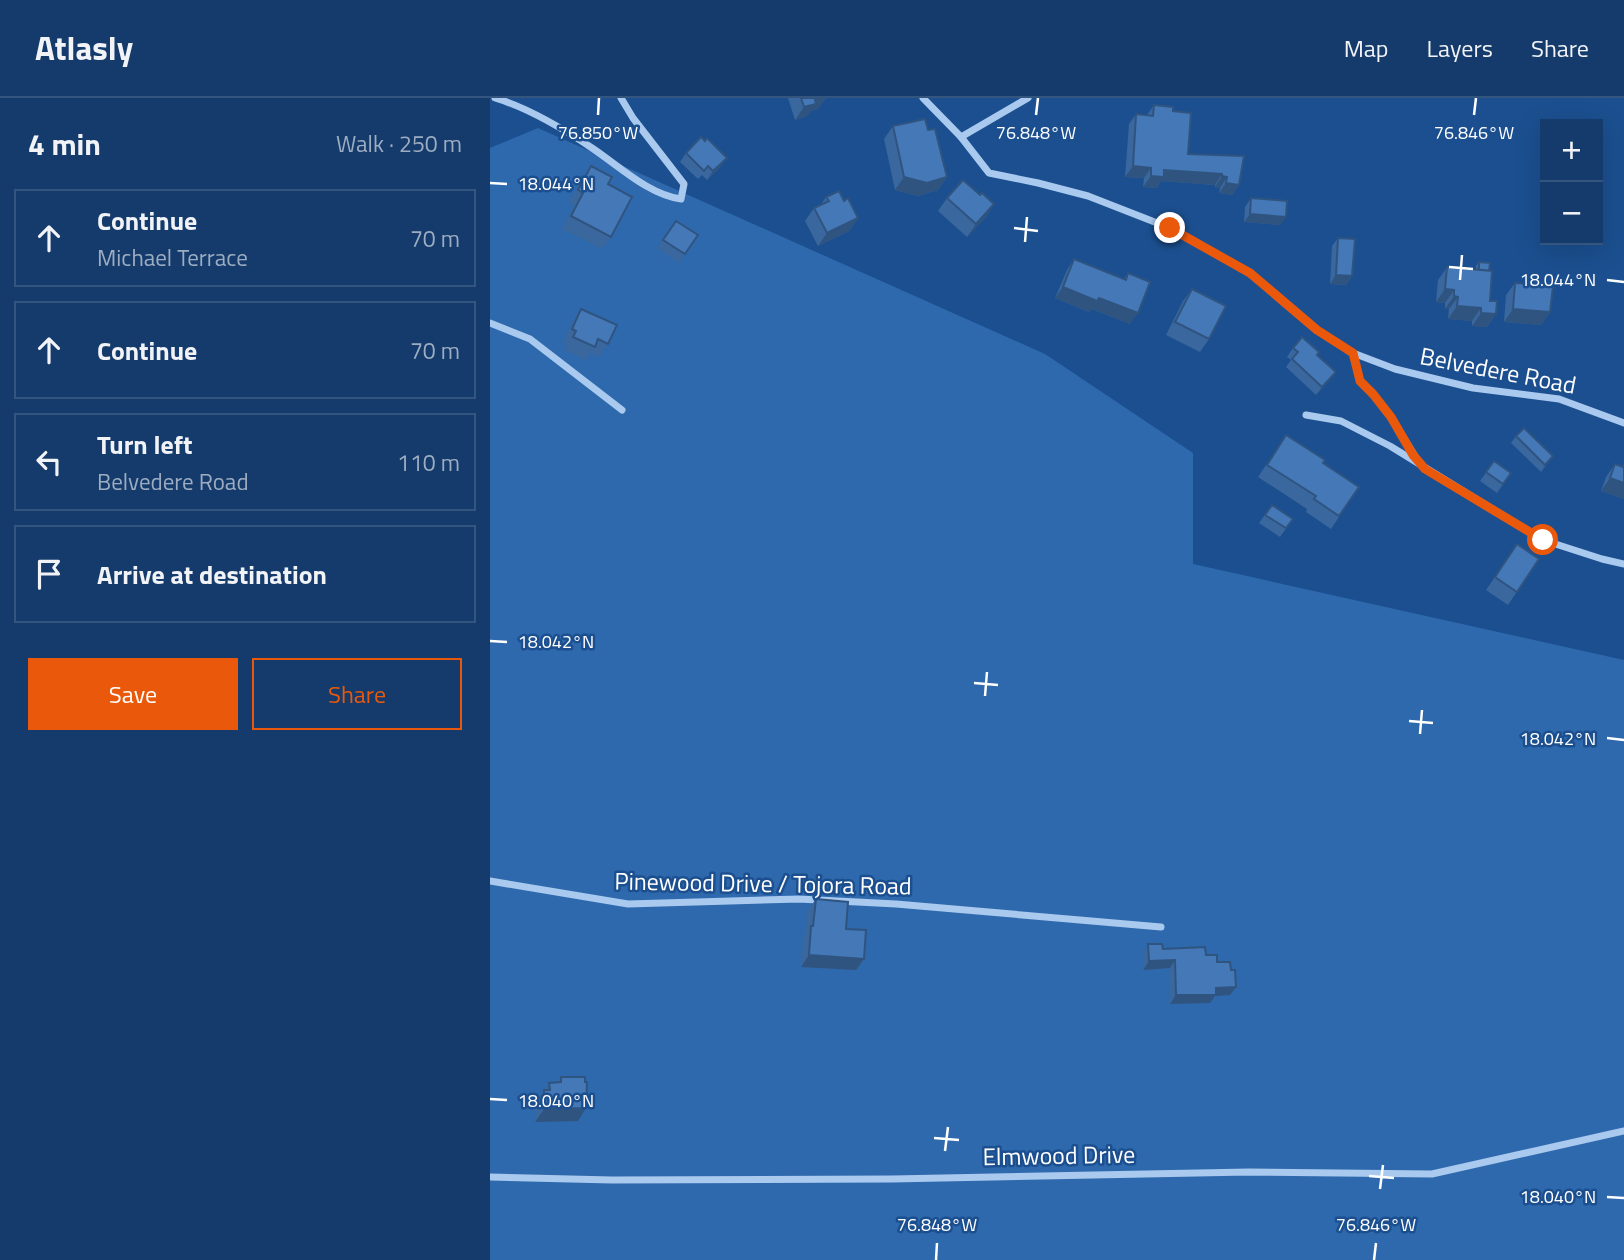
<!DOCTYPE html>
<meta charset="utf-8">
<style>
body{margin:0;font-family:"Titillium Web",sans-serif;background:#1d4271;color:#f1f3f6}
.controls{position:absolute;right:21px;top:21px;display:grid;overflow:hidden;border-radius:0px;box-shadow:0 7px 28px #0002}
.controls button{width:63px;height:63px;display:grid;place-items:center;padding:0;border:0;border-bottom:2px solid #33557e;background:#143b6b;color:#f1f3f6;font:35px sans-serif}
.stop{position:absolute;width:21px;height:21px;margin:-16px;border:5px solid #ea580c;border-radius:50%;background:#fff}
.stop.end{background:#ea580c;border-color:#fff;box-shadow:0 2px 7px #0008}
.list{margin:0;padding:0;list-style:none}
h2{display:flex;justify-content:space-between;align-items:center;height:91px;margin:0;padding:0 28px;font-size:30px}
h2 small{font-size:23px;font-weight:400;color:#9dadc1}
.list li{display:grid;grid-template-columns:46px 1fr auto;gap:21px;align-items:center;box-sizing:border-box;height:98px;margin:0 14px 14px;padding:0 14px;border:2px solid #33557e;border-radius:0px}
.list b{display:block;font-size:26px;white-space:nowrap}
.list p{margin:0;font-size:23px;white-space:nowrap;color:#9dadc1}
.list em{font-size:23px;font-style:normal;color:#9dadc1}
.actions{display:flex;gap:14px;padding:21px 28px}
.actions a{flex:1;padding:16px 0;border:2px solid #ea580c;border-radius:0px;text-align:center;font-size:24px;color:#ea580c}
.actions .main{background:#ea580c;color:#fff}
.icon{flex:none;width:38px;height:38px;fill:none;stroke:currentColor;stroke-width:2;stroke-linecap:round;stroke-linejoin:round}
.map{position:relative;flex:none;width:1134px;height:1162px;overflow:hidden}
header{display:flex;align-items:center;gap:42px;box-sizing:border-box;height:98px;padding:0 35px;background:#143b6b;border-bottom:2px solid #33557e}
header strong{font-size:33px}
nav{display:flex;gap:38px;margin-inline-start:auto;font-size:24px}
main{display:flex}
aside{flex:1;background:#143b6b}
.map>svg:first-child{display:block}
.green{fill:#2e69ad}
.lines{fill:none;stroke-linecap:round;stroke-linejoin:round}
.minor{stroke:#a9c9ee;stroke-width:7}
.wall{fill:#3a679d}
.shaded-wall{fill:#305480}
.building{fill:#4478b7;stroke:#305480;stroke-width:2}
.route{stroke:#ea580c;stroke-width:9}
.ticks{fill:none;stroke:#fff;stroke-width:2.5}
.labels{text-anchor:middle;stroke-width:5;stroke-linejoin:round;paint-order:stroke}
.street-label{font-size:24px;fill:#fff;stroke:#1b4f8f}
.ticks-label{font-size:18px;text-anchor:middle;fill:#fff;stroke:#1b4f8f;stroke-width:5;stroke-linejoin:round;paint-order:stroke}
</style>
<header>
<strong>Atlasly</strong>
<nav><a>Map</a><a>Layers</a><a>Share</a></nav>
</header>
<main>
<aside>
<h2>4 min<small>Walk · 250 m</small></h2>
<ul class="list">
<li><svg class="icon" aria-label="ahead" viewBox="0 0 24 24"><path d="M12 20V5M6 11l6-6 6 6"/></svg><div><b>Continue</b><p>Michael Terrace</p></div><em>70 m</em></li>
<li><svg class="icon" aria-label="ahead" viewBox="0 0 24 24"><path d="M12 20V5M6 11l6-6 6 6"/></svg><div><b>Continue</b></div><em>70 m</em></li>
<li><svg class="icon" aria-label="left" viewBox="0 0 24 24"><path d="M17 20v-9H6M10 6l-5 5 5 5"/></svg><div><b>Turn left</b><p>Belvedere Road</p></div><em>110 m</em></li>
<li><svg class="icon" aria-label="arrive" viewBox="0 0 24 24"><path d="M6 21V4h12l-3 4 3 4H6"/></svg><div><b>Arrive at destination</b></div></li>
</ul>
<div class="actions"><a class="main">Save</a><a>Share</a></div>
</aside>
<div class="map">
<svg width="1134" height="1162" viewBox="0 0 1134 1162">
<rect width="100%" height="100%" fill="#1b4f8f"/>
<polygon class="green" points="48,30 555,256 703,355 703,466 1134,562 1134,1162 0,1162 0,50"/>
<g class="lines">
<g class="minor">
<path d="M5,0C39,10 72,30 102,50C129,68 159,97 191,101L194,86L143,20L131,0"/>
<polyline points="433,0 471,39 499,75 548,85 598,98 680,130 760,175 827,232 863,255 905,271 983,290 1069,301 1134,325"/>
<polyline points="471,39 538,0"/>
<polyline points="0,225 40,241 132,312"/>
<polyline points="863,255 870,283 883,296 901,319 928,363"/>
<polyline points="816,317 851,323 900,348 1053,442 1112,461 1134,466"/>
<polyline points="0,783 138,806 309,801 406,806 671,829"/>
<polyline points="0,1079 122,1082 402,1081 759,1074 942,1076 1134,1033"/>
</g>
</g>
<g class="wall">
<polygon points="298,0 336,0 328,11 321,13 317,18 305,22"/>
<polygon points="664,7 683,13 698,56 749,87 742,97 729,95 730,90 725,89 725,87 671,83 667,90 653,89 654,80 635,79 639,26 646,16 657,17"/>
<polygon points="403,28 438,32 457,79 448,92 428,98 405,92 394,41"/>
<polygon points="215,43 237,60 231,68 217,82 212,77 208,81 190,64 196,55"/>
<polygon points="101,68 118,86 121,139 112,151 72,131 84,108 79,105 92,80"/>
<polygon points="490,97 504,106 496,119 477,139 448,113 457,100"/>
<polygon points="336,99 354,103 368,120 359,133 328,148 315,123 324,110 330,108"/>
<polygon points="761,100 790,127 754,124 755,109"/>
<polygon points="186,123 208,137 189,165 167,150"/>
<polygon points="848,140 862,178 856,187 840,186 842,148"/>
<polygon points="584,161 634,181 638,175 640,226 602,211 599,214 565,200 577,172"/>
<polygon points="989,164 999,173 1000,203 1006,216 997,229 982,228 982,223 958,221 959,211 955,211 955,205 946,204 948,182 957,169 986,172 986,168"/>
<polygon points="1025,185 1060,214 1051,227 1014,224 1016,197"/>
<polygon points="702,191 719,241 710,254 676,237 693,203"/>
<polygon points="91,211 118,246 109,259 100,255 96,262 74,252 77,246 73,244 82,224"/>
<polygon points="803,250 827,257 840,282 826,297 796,269 801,262 797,259"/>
<polygon points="796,337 833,365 869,389 841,431 816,414 817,411 768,379"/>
<polygon points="1026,338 1063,358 1051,374 1021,345"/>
<polygon points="1004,363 1021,375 1007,395 990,383"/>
<polygon points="1125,366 1132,369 1134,366 1134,401 1111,393 1116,379"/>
<polygon points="782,407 803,421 790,439 769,425"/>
<polygon points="1027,446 1049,461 1018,507 996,492"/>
<polygon points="326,801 356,831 374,861 366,872 311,869 313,840 315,836 317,813"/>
<polygon points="658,846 673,851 716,857 727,864 740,897 725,898 720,905 680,906 680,870 653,872 653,855"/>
<polygon points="71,979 88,1023 45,1024 45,1005 59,985 67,984"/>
</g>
<g class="shaded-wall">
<polygon points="331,0 336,0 328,11 321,13 317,18 305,22 314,9 325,2"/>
<polygon points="237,60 231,68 217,82 223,73"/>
<polygon points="643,68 661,70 654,80 635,79"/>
<polygon points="674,72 732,76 725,87 671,83 667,90 653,89 661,78"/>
<polygon points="732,78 737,79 730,90 725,89"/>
<polygon points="414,79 457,79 448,92 428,98 405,92"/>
<polygon points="736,85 749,87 742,97 729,95"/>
<polygon points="504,106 496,119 477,139 486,126"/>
<polygon points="760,116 796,119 790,127 754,124"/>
<polygon points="368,120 359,133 328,148 337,135"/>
<polygon points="846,177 862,178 856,187 840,186"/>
<polygon points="573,189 609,200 648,215 640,226 602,211 599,214 565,200"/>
<polygon points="955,191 964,192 955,205 946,204"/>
<polygon points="964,198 968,199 959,211 955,211"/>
<polygon points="967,208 991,210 982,223 958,221"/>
<polygon points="1023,211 1060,214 1051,227 1014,224"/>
<polygon points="991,215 1006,216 997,229 982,228"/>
<polygon points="846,274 840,282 826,297 832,289"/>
<polygon points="1120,380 1134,385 1134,401 1111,393"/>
<polygon points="319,857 374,861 366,872 311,869"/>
<polygon points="685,862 680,870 653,872 659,863"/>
<polygon points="746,889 740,897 725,898 720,905 680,906 686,897 726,890"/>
<polygon points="96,1010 88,1023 45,1024 54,1011"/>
</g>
<g class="building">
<polygon points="311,0 331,0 325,2 326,6 314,9"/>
<polygon points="664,7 683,9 683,13 701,15 698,56 754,58 749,87 736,85 737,79 732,78 732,76 674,72 674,79 661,78 661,70 643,68 646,16 663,18"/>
<polygon points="435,21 438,32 445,31 457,79 437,85 414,79 403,28"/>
<polygon points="211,39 215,43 217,40 237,60 223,73 218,68 214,73 196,55"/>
<polygon points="101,68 122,79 118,86 142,99 121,139 81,118 93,95 88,92"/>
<polygon points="473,82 490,97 492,95 504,106 486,126 457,100"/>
<polygon points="349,93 354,103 358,100 368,120 337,135 324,110 339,103 336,99"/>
<polygon points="761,100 797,103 796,119 760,116"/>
<polygon points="186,123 208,137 195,156 173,142"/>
<polygon points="848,140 865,141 862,178 846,177"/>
<polygon points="584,161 636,182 638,175 660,184 648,215 609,200 607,203 573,189"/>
<polygon points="989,164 1000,165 999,173 989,172"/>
<polygon points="957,169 1002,173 1000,203 1007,203 1006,216 991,215 991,210 967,208 968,199 964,198 964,192 955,191"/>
<polygon points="1025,185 1063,188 1060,214 1023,211"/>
<polygon points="702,191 736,208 719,241 685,224"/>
<polygon points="91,211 127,227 118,246 108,241 105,249 83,239 86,233 82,231"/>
<polygon points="812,239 829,254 827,257 846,274 832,289 802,261 808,254 803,250"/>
<polygon points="1034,330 1063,358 1055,367 1026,338"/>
<polygon points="796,337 835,362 833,365 869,389 849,418 824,401 826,398 777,367"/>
<polygon points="1004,363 1021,375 1013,386 996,374"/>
<polygon points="1125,366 1133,369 1134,367 1134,385 1120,380"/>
<polygon points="782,407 803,421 796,430 775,417"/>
<polygon points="1027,446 1049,461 1027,494 1005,479"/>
<polygon points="326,801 358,804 356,831 376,832 374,861 319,857 321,828 323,828"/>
<polygon points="658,846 672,846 673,851 715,849 716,857 727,857 727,864 740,864 741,872 745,872 746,889 726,890 726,897 686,897 685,862 659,863"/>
<polygon points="71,979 95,979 95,984 97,984 96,1010 54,1011 54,992 60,992 59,985 71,984"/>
</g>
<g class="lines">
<polyline class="route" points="680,130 760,175 827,232 863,255 870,283 883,296 901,319 923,357 935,371 1053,442"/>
</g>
<path class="ticks" d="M108,17L109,0M546,17L548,0M984,17L986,0M0,85L17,86M524,130L548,133M535,144L537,119M959,169L983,171M970,182L972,157M1117,182L1134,184M0,543L17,544M484,585L508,587M495,598L497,574M919,623L943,625M930,636L932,612M1117,640L1134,642M0,1001L17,1002M444,1040L469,1042M455,1053L458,1029M879,1078L904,1080M890,1091L893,1067M1117,1099L1134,1100M446,1162L447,1145M884,1162L886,1145"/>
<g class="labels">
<g class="street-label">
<text transform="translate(1008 273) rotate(11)" y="8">Belvedere Road</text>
<text transform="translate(273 786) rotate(1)" y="8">Pinewood Drive / Tojora Road</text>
<text transform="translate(569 1058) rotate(-1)" y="8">Elmwood Drive</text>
</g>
</g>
<g class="ticks-label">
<text x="108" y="41">76.850°W</text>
<text x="546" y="41">76.848°W</text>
<text x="984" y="41">76.846°W</text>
<text x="66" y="92">18.044°N</text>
<text x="1068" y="188">18.044°N</text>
<text x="66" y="550">18.042°N</text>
<text x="1068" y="647">18.042°N</text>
<text x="66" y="1009">18.040°N</text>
<text x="1068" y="1105">18.040°N</text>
<text x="447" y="1133">76.848°W</text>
<text x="886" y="1133">76.846°W</text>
</g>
</svg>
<div class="controls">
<button>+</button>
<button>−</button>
</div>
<div class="stop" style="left:1053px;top:442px"></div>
<div class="stop end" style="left:680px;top:130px"></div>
</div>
</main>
